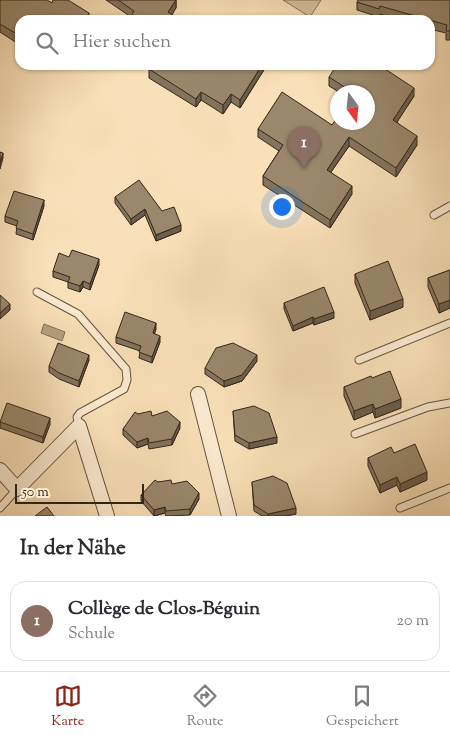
<!DOCTYPE html>
<html lang="de">
<meta charset="utf-8">
<style>
body{margin:0;font-family:"Sorts Mill Goudy",serif;background:#f7f7f7;color:#2b2b33}
.compass{position:absolute;left:330px;top:85px;width:45px;height:45px;border-radius:50%;background:#fff;box-shadow:0 1px 4px #0004;rotate:165deg}
.scale{position:absolute;left:15px;bottom:12px;width:129px;box-sizing:border-box;padding-left:5px;border:2px solid #332719;border-top:0;font-size:14px;line-height:18px;white-space:nowrap;color:#332719;-webkit-text-stroke:4px #fcebd1;paint-order:stroke}
.you{position:absolute;left:281px;top:206px;width:18px;height:18px;margin:-12px;border:4px solid #fff;border-radius:50%;background:#1a73e8;box-shadow:0 0 0 8px #1a73e833}
.badge{display:grid;place-items:center;width:32px;height:32px;border-radius:50%;background:#8f2418;color:#fff;font-size:16px;font-weight:700}
.pin{position:absolute;translate:-50% -41px;filter:drop-shadow(0 1px 2px #0008)}
.pin::after{content:'';position:absolute;top:26px;width:18px;height:15px;background:inherit;clip-path:polygon(0 0,100% 0,50% 100%)}
.list{margin:0;padding:0;list-style:none}
h2{display:flex;justify-content:space-between;align-items:center;height:65px;margin:0;padding:0 20px;font-size:21px}
h2 small{font-size:16px;font-weight:400;color:#7c7c81}
.list li{display:grid;grid-template-columns:32px 1fr auto;gap:15px;align-items:center;box-sizing:border-box;height:80px;margin:0 10px 10px;padding:0 10px;border:1px solid #e1e1e2;border-radius:15px}
.list b{display:block;font-size:19px;white-space:nowrap}
.list p{margin:0;font-size:16px;white-space:nowrap;color:#7c7c81}
.list em{font-size:16px;font-style:normal;color:#7c7c81}
.icon{flex:none;width:28px;height:28px;fill:none;stroke:currentColor;stroke-width:2;stroke-linecap:round;stroke-linejoin:round}
.map{position:relative;flex:none;width:450px;height:516px;overflow:hidden}
.search{position:absolute;background:#fff;box-shadow:0 1px 4px #0004;left:15px;right:15px;top:15px;height:55px;display:flex;align-items:center;gap:12px;box-sizing:border-box;padding:0 18px;border-radius:15px;color:#7c7c81;font-size:19px}
.sheet{height:155px;background:#fff}
nav{display:flex;justify-content:space-around;align-items:center;box-sizing:border-box;height:70px;border-top:1px solid #e1e1e2;background:#fff;font-size:14px;color:#7c7c81}
nav a{display:grid;justify-items:center;gap:2px}
nav .on{color:#8f2418}
.map>svg:first-child{display:block}
.green{fill:#d8c19d;stroke:#86745b}
.water{fill:#b6a182;stroke:#827058}
.lines{fill:none;stroke-linecap:round;stroke-linejoin:round}
.service-casing{stroke:#655541;stroke-width:9}
.minor-casing{stroke:#655541;stroke-width:16}
.service{stroke:#fcebd1;stroke-width:7}
.minor{stroke:#fcebd1;stroke-width:14}
.wall{fill:#84745d;stroke:#332719}
.shaded-wall{fill:#6c5e4c;stroke:#332719}
.building{fill:#9a876c;stroke:#332719}
</style>
<div class="map">
<svg width="450" height="516" viewBox="0 0 450 516">
<rect width="100%" height="100%" fill="#fae0b8"/>
<filter id="stains"><feTurbulence type="fractalNoise" baseFrequency=".004" numOctaves="4"/><feColorMatrix values="0 0 0 0 .2 0 0 0 0 .09 0 0 0 0 .02 0 0 0 .5 -.17"/></filter>
<radialGradient id="worn" r=".72"><stop offset=".6" stop-color="#630" stop-opacity="0"/><stop offset="1" stop-color="#630" stop-opacity=".3"/></radialGradient>
<polygon class="green" points="283,0 321,0 310,17"/>
<polygon class="water" points="44,324 65,332 62,341 41,333"/>
<g class="lines">
<defs>
<g id="service">
<polyline points="434,215 450,206"/>
<polyline points="37,292 78,314 126,369 127,380 124,389 80,413 77,417 79,426"/>
<polyline points="359,360 450,323"/>
<polyline points="355,434 428,407 450,403"/>
<polyline points="0,508 17,489"/>
<polyline points="400,508 450,488"/>
</g>
<g id="minor">
<polyline points="198,394 229,516"/>
<polyline points="0,470 17,489 79,426 107,516"/>
</g>
</defs>
<use href="#service" class="service-casing"/>
<use href="#minor" class="minor-casing"/>
<use href="#service" class="service"/>
<use href="#minor" class="minor"/>
</g>
<g class="wall">
<polygon points="0,0 52,3 89,20 20,20 20,45 0,32"/>
<polygon points="106,0 176,0 176,8 131,17"/>
<polygon points="450,0 450,40 446,40 446,33 430,29 430,20 400,20 380,14 379,17 357,10 357,2"/>
<polygon points="151,65 267,65 240,108 231,102 223,114 201,100 196,107 149,78 149,69"/>
<polygon points="329,77 414,96 397,122 417,145 396,177 349,146 331,172 352,194 330,228 263,185 263,176 279,151 258,137 258,129 332,125 368,92 339,92 329,86"/>
<polygon points="115,197 162,211 181,231 156,241 145,215 131,225 115,203"/>
<polygon points="44,206 33,240 16,234 17,226 5,222 5,216"/>
<polygon points="69,257 99,265 90,290 83,287 80,292 68,288 68,282 53,277 53,271"/>
<polygon points="450,270 450,308 439,313 428,287 428,278"/>
<polygon points="355,274 403,307 370,320 355,283"/>
<polygon points="284,303 334,318 314,325 313,323 293,331 284,309"/>
<polygon points="156,329 154,334 160,342 152,363 139,358 140,351 116,343 116,337"/>
<polygon points="89,360 79,387 59,379 49,372 49,366"/>
<polygon points="257,361 242,381 224,387 205,374 205,368"/>
<polygon points="372,378 401,408 375,418 373,412 354,420 344,396 344,387"/>
<polygon points="233,411 277,443 249,449 235,441"/>
<polygon points="138,414 152,416 180,428 172,445 149,449 148,444 137,448 123,435 123,429"/>
<polygon points="0,422 50,424 43,443 0,428"/>
<polygon points="394,453 427,480 400,492 397,485 380,493 368,466 368,458"/>
<polygon points="158,482 172,484 199,499 190,515 166,516 165,513 154,516 141,501 141,495"/>
<polygon points="252,482 296,514 285,516 262,516 254,511"/>
</g>
<g class="shaded-wall">
<polygon points="176,0 176,8 169,20 168,12"/>
<polygon points="89,13 89,20 85,20"/>
<polygon points="262,65 267,65 240,108 240,100"/>
<polygon points="414,88 414,96 393,128 393,120"/>
<polygon points="201,92 201,100 196,107 196,99"/>
<polygon points="231,94 231,102 223,114 223,105"/>
<polygon points="417,136 417,145 396,177 396,168"/>
<polygon points="349,137 349,146 327,178 327,170"/>
<polygon points="3,153 3,158 0,169 0,163"/>
<polygon points="352,186 352,194 330,228 330,220"/>
<polygon points="44,200 44,206 33,240 33,234"/>
<polygon points="145,209 145,215 131,225 131,219"/>
<polygon points="181,225 181,231 156,241 156,235"/>
<polygon points="99,259 99,265 90,290 90,284"/>
<polygon points="83,281 83,287 80,292 80,286"/>
<polygon points="403,299 403,307 370,320 370,311"/>
<polygon points="450,300 450,308 439,313 439,304"/>
<polygon points="10,304 10,310 0,319 0,313"/>
<polygon points="334,312 334,318 314,325 314,319"/>
<polygon points="313,317 313,323 293,331 293,326"/>
<polygon points="156,323 156,329 153,339 153,333"/>
<polygon points="160,336 160,342 152,363 152,357"/>
<polygon points="89,355 89,360 79,387 79,381"/>
<polygon points="257,355 257,361 242,381 224,387 224,381"/>
<polygon points="401,399 401,408 375,418 375,409"/>
<polygon points="373,404 373,412 354,420 354,411"/>
<polygon points="50,418 50,424 43,443 43,437"/>
<polygon points="180,422 180,428 172,445 172,439"/>
<polygon points="277,437 277,443 249,449 249,443"/>
<polygon points="148,438 148,444 137,448 137,442"/>
<polygon points="427,472 427,480 400,492 400,484"/>
<polygon points="397,477 397,485 380,493 380,485"/>
<polygon points="199,493 199,499 190,515 190,509"/>
<polygon points="165,507 165,513 154,516 154,510"/>
<polygon points="296,508 296,514 285,516 268,516 268,514"/>
</g>
<g class="building">
<polygon points="0,0 47,0 52,3 53,0 68,0 89,13 85,20 20,20 20,36 0,24"/>
<polygon points="118,0 176,0 168,12 181,20 129,20 134,11"/>
<polygon points="358,0 450,0 450,31 446,31 447,25 380,6 379,9 357,2"/>
<polygon points="245,17 251,20 243,20"/>
<polygon points="151,65 262,65 240,100 231,94 223,105 201,92 196,99 149,69"/>
<polygon points="337,65 379,65 414,88 393,120 417,136 396,168 349,137 327,170 352,186 330,220 263,176 283,145 258,129 282,92 332,125 338,116 338,122 368,122 368,92 352,92 329,77"/>
<polygon points="0,152 3,153 0,163"/>
<polygon points="139,180 162,211 174,207 181,225 156,235 145,209 131,219 115,197"/>
<polygon points="14,191 44,200 33,234 16,228 18,221 5,216"/>
<polygon points="72,250 99,259 90,284 83,281 80,286 68,282 70,277 53,271 59,253 69,257"/>
<polygon points="388,261 403,299 370,311 355,274"/>
<polygon points="450,270 450,300 439,304 428,278"/>
<polygon points="324,287 334,312 314,319 313,317 293,326 284,303"/>
<polygon points="0,295 10,304 0,313"/>
<polygon points="125,312 156,323 153,333 160,336 152,357 139,352 141,346 116,337"/>
<polygon points="58,343 89,355 79,381 59,373 49,366"/>
<polygon points="233,343 257,355 242,375 224,381 205,368 216,348"/>
<polygon points="390,371 401,399 375,409 373,404 354,411 344,387 371,376 372,378"/>
<polygon points="7,403 50,418 43,437 0,422"/>
<polygon points="254,406 269,413 277,437 249,443 235,435 233,411"/>
<polygon points="151,411 152,416 167,411 180,422 172,439 149,443 148,438 137,442 123,429 135,412 138,414"/>
<polygon points="415,444 427,472 400,484 397,477 380,485 368,458 391,447 394,453"/>
<polygon points="273,476 287,483 296,508 268,514 254,505 252,482"/>
<polygon points="155,480 158,482 171,480 172,484 187,481 199,493 190,509 166,511 165,507 154,510 141,495"/>
<polygon points="47,507 54,516 35,516"/>
</g>
<rect width="100%" height="100%" filter="url(#stains)"/>
<rect width="100%" height="100%" fill="url(#worn)"/>
</svg>
<svg class="compass" viewBox="-18 -18 36 36"><path d="M0-13l5 13h-10z" fill="#e53935"/><path d="M0 13l5-13h-10z" fill="#7c7c81"/></svg>
<div class="scale">50 m</div>
<div class="you"></div>
<div class="pin badge" style="left:304px;top:168px;background:#8d6e63">1</div>
<div class="search"><svg class="icon" aria-label="search" viewBox="0 0 24 24"><circle cx="10" cy="10" r="6"/><path d="M15 15l6 6"/></svg>Hier suchen</div>
</div>
<section class="sheet">
<h2>In der Nähe<small></small></h2>
<ul class="list">
<li><span class="badge" style="background:#8d6e63">1</span><div><b>Collège de Clos-Béguin</b><p>Schule</p></div><em>20 m</em></li>
</ul>
</section>
<nav>
<a class="on"><svg class="icon" aria-label="map" viewBox="0 0 24 24"><path d="M3 6l6-2 6 2 6-2v14l-6 2-6-2-6 2zM9 4v14M15 6v14"/></svg>Karte</a>
<a><svg class="icon" aria-label="directions" viewBox="0 0 24 24"><path d="M12 3l9 9-9 9-9-9zM9 14v-3h6M13 9l2 2-2 2"/></svg>Route</a>
<a><svg class="icon" aria-label="saved" viewBox="0 0 24 24"><path d="M7 4h10v16l-5-4-5 4z"/></svg>Gespeichert</a>
</nav>
